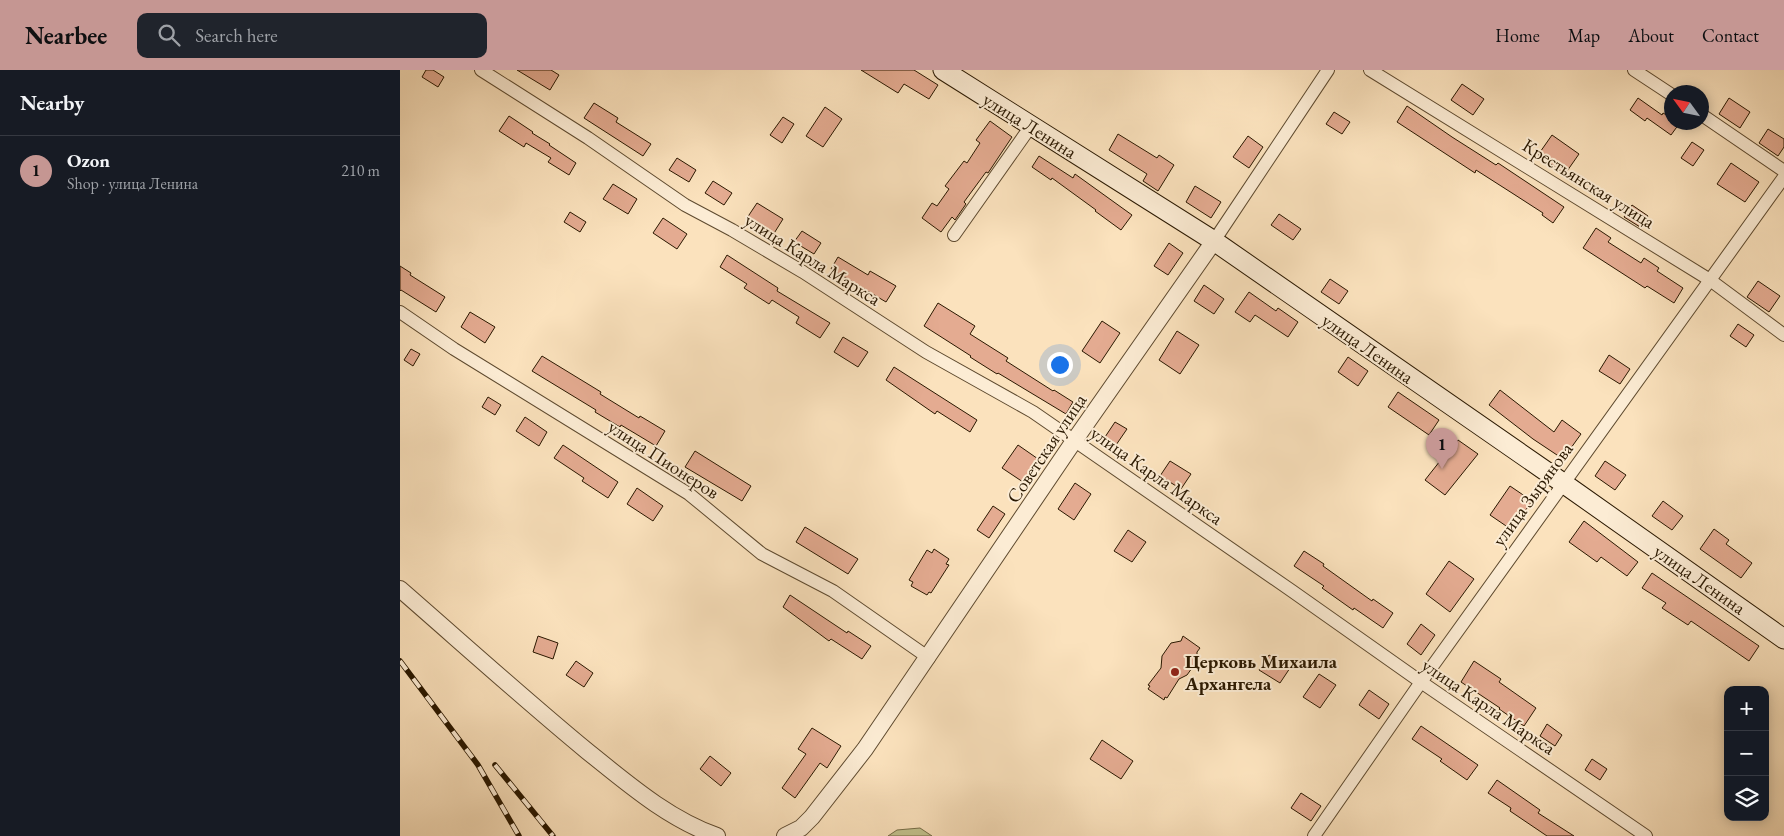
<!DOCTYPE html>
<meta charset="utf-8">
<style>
body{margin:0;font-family:"EB Garamond",serif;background:#20242c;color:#f1f3f6}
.controls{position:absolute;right:15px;bottom:15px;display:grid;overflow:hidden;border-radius:10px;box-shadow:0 2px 12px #0003}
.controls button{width:45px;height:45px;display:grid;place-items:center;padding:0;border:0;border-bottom:1px solid #363941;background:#171b24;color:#f1f3f6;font:25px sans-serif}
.compass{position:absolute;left:1264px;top:15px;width:45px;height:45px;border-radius:50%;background:#171b24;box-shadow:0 2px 12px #0003;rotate:303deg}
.you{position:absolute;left:659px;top:294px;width:18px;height:18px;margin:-12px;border:4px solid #fff;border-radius:50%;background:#1a73e8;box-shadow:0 0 0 8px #1a73e833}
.badge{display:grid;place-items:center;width:32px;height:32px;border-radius:50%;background:#c59692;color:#111;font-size:16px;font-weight:700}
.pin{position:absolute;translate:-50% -41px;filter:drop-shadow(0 1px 2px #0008)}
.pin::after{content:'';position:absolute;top:26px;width:18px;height:15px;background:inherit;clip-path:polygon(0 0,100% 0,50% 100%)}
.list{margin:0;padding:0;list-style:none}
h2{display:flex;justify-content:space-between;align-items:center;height:65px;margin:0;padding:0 20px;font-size:21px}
h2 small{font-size:16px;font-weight:400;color:#9ea1a6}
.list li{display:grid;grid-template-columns:32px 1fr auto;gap:15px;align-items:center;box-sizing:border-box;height:70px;padding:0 20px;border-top:1px solid #363941}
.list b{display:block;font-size:19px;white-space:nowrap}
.list p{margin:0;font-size:16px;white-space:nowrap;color:#9ea1a6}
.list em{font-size:16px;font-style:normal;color:#9ea1a6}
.icon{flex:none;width:28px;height:28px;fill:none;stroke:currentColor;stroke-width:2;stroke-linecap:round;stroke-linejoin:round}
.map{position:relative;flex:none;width:1384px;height:766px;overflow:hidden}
header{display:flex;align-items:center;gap:30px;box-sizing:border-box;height:70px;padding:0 25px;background:#c59692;color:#111}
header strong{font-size:24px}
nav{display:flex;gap:28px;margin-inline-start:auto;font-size:18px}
.search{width:350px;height:45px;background:#20242c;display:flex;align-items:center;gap:12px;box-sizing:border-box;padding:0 18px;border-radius:10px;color:#9ea1a6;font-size:19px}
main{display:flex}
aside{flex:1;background:#171b24}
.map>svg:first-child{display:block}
.green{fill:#c2c28e;stroke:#766d47}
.building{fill:#e4ab91;stroke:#2a1800}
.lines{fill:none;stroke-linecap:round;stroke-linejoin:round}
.minor-casing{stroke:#5e4a2f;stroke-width:14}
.tertiary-casing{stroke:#5e4a2f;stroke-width:18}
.secondary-casing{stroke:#2a1800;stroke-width:21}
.minor{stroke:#fcecd4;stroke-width:12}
.tertiary{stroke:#fcecd4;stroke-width:16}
.secondary{stroke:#fcecd4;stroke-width:19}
.rail-casing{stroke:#2a1800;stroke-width:5.5}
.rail{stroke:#fcecd4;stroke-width:4;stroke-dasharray:11;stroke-linecap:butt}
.poi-dot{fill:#8f2418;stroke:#fcecd4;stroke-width:2}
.labels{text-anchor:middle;stroke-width:4;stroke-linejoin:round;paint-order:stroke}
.street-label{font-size:19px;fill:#2a1800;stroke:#fcecd4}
.poi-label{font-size:19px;font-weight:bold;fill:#2a1800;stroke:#fcecd4;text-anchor:start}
</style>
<header>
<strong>Nearbee</strong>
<div class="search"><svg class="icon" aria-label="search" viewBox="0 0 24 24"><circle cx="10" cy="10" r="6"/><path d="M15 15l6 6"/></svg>Search here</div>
<nav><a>Home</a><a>Map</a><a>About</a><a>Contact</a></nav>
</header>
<main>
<aside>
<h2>Nearby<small></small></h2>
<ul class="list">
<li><span class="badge">1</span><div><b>Ozon</b><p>Shop · улица Ленина</p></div><em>210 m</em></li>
</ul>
</aside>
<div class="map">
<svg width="1384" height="766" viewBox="0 0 1384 766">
<rect width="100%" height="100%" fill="#fbe2bd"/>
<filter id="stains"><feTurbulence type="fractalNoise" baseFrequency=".004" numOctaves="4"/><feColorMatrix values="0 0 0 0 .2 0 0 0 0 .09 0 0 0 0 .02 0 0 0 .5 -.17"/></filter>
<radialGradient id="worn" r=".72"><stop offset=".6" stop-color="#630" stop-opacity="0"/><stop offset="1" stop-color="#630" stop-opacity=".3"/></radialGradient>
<polygon class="green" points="520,758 532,766 488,766 497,760"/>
<g class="building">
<polygon points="26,0 33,0 44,7 38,17 22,7"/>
<polygon points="117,0 151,0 159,5 150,20"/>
<polygon points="461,0 514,0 538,15 529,29 504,14 498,23"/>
<polygon points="1062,14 1084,29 1073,45 1051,30"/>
<polygon points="1238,28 1262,45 1263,43 1272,48 1272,52 1279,54 1271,65 1247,48 1245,51 1230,40"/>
<polygon points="1329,28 1350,42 1340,58 1319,44"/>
<polygon points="194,33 218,48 216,52 251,74 243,86 184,48"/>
<polygon points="1007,36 1052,67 1096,95 1098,93 1164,137 1153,153 1142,145 1143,143 1112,123 1076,100 1075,103 997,52"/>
<polygon points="425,37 442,49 423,77 406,66"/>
<polygon points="934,42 950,52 942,64 926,54"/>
<polygon points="109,46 133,62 132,63 150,74 149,75 176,93 169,105 148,92 151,88 126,73 124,77 99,61"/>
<polygon points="383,47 394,54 382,73 370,65"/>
<polygon points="590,51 612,67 588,103 586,102 564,132 566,134 555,150 552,147 541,162 522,148 532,133 537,136 549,119 545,116 564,91 567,93 580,73 576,70"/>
<polygon points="1368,59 1384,69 1384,77 1378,86 1359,73"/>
<polygon points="718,64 757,88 759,85 774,95 758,121 743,111 747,104 709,80"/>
<polygon points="1152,65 1179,84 1165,104 1138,85"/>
<polygon points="848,66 863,77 849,98 833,87"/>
<polygon points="1292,72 1304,80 1293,96 1281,88"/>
<polygon points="639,86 673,108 675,104 732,145 721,160 695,141 696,140 652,108 651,110 632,97"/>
<polygon points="277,88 296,100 289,112 269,100"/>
<polygon points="1331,93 1359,112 1345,132 1317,114"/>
<polygon points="313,111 332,123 324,135 305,123"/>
<polygon points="213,114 237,129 228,144 203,129"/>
<polygon points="795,116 821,132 811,148 786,132"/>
<polygon points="357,133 383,149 373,165 347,148"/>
<polygon points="1232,135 1248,146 1240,157 1224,147"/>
<polygon points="170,142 186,152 180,162 164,152"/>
<polygon points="879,144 901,159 893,170 871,155"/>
<polygon points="263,148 287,164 277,179 253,163"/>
<polygon points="1196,158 1211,168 1208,172 1241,193 1244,188 1259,198 1257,201 1283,218 1274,233 1247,216 1245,218 1183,178"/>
<polygon points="402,161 421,173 414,184 394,172"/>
<polygon points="769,173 783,183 768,205 754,196"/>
<polygon points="327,185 378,218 377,221 430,253 420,268 396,253 399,247 372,230 369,234 344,218 347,214 320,197"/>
<polygon points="438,187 468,205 470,201 496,216 486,232 431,199"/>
<polygon points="0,196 11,203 10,205 45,227 36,242 1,220 0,221"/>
<polygon points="930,209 948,221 939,234 921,222"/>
<polygon points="1358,211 1380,226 1369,242 1347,227"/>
<polygon points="804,215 824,229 814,244 794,231"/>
<polygon points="849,222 876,241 878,238 898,252 888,267 855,245 850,252 835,242"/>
<polygon points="538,233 575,256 570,264 608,288 606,291 653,321 654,320 673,332 666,344 598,303 597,304 570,287 571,286 524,256"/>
<polygon points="70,242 95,257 85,273 61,257"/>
<polygon points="702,251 720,263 700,293 682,281"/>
<polygon points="1338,254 1354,265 1346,277 1330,266"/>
<polygon points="777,261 799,275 780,304 759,290"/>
<polygon points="443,267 468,282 458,297 434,282"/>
<polygon points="11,279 20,284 13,296 4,290"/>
<polygon points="1209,285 1230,299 1220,314 1199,301"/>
<polygon points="142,286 201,322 200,324 239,348 240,346 265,361 256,376 221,355 220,357 195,342 196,340 132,301"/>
<polygon points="948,287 968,301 958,316 938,302"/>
<polygon points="494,297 577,350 570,362 537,341 535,344 486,310"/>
<polygon points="1100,320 1154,362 1162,350 1181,364 1163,389 1133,369 1089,335"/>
<polygon points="998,322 1039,350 1029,365 988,337"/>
<polygon points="88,327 101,335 95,345 82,337"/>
<polygon points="125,347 147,362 139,376 116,361"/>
<polygon points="715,352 727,359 716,375 705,367"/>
<polygon points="1058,370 1078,384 1045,425 1025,410 1040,391 1042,392"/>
<polygon points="163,375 218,412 208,428 182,411 184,408 154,388"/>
<polygon points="618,375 641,391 626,414 602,398"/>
<polygon points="295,381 351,416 342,431 285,397"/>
<polygon points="770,391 791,404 781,419 760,406"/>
<polygon points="1205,391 1226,405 1215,420 1195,406"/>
<polygon points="675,413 691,424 674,450 658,439"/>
<polygon points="1110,416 1132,431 1112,460 1090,445"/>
<polygon points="237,418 263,436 253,451 227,434"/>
<polygon points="1263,431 1283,446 1272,460 1252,446"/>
<polygon points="593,436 605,444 589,468 577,460"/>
<polygon points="1184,451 1238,492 1227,506 1201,487 1197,492 1169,472"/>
<polygon points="405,457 458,489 448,504 396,472"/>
<polygon points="1314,459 1329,470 1326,474 1352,493 1341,508 1300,479"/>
<polygon points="728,460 746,472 732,492 714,481"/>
<polygon points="534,479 549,489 546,494 549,495 531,523 529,522 527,525 511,516 513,512 509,510 527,480 532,483"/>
<polygon points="904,481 924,494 923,496 972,531 973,529 993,543 983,558 954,538 953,540 922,518 924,516 894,496"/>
<polygon points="1049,491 1074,509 1050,542 1026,524"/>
<polygon points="1252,503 1359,576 1349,591 1291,551 1288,555 1262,538 1266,533 1242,518"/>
<polygon points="390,525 447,563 448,561 471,576 462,589 431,569 429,571 383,537"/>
<polygon points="1021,554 1035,565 1021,585 1007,574"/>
<polygon points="138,566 158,573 153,589 133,582"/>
<polygon points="783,566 800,578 797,582 797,591 787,605 779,609 767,628 765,627 764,630 748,619 750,616 748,615 761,598 762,586 771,573 781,571"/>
<polygon points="869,585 890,598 880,613 859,600"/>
<polygon points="176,591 193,603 184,617 166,605"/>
<polygon points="1074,591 1101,609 1099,612 1136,638 1124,656 1099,639 1100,638 1061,612"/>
<polygon points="919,604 936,615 920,638 903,627"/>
<polygon points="969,620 989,634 979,649 959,635"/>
<polygon points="1147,654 1162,665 1155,676 1140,666"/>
<polygon points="1021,656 1078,695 1067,710 1040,691 1042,689 1012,669"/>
<polygon points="412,658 441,676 427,698 420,693 395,728 382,718 406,684 398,679"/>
<polygon points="702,670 733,691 721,709 690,689"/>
<polygon points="310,686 331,703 321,716 300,699"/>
<polygon points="1192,689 1207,699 1200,710 1185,700"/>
<polygon points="1097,710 1140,740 1138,743 1174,766 1147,766 1110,741 1111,738 1088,723"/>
<polygon points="901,723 921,736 911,751 891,738"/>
</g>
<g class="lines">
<defs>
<g id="minor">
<polyline points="81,0 188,68 285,135 332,160 403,202 526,282 633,342 892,521 1021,612 1246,766"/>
<polyline points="970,0 1310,210 1384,265"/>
<polyline points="1234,0 1272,25"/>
<polyline points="1302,45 1384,101"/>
<polyline points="554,165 631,56"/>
<polyline points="814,171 928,0"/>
<polyline points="0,242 54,279 289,424 362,484 433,521 529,588"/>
<polyline points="914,766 1021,612 1384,107"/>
</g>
<g id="tertiary">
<path d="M0,519C62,573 124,629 187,681C227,713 268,749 317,766"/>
<polyline points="385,766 401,758 412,747 465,679 674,371 814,171"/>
</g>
<polyline id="secondary" points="543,0 814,171 1163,413 1384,569"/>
</defs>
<use href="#minor" class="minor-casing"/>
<use href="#tertiary" class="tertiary-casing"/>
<use href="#secondary" class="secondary-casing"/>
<use href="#minor" class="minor"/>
<use href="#tertiary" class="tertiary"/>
<use href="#secondary" class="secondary"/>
<defs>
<g id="rail">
<polyline points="0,591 78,695 119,766"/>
<polyline points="95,695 153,766"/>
</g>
</defs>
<use href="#rail" class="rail-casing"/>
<use href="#rail" class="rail"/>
</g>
<circle class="poi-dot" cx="775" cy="602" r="5"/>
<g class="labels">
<g class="street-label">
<text transform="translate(630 55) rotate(32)" y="7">улица Ленина</text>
<text transform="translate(1189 113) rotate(32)" y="7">Крестьянская улица</text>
<text transform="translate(413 189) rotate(32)" y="7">улица Карла Маркса</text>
<text transform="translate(968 278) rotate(35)" y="7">улица Ленина</text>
<text transform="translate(646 378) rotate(-56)" y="7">Советская улица</text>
<text transform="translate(264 389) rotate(33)" y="7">улица Пионеров</text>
<text transform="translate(757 405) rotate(35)" y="7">улица Карла Маркса</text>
<text transform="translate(1132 424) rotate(-54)" y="7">улица Зырянова</text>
<text transform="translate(1300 509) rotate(35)" y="7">улица Ленина</text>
<text transform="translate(1089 636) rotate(34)" y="7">улица Карла Маркса</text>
</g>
<g class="poi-label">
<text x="785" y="598">Церковь Михаила<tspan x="785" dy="22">Архангела</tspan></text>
</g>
</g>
<rect width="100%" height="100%" filter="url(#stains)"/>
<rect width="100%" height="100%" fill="url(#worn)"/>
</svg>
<div class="controls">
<button>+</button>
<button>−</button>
<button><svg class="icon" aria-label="layers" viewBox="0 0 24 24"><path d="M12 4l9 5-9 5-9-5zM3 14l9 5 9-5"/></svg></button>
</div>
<svg class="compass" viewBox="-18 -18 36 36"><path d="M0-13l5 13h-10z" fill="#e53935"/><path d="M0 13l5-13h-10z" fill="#9ea1a6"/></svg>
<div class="you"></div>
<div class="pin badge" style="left:1042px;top:399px">1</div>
</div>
</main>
